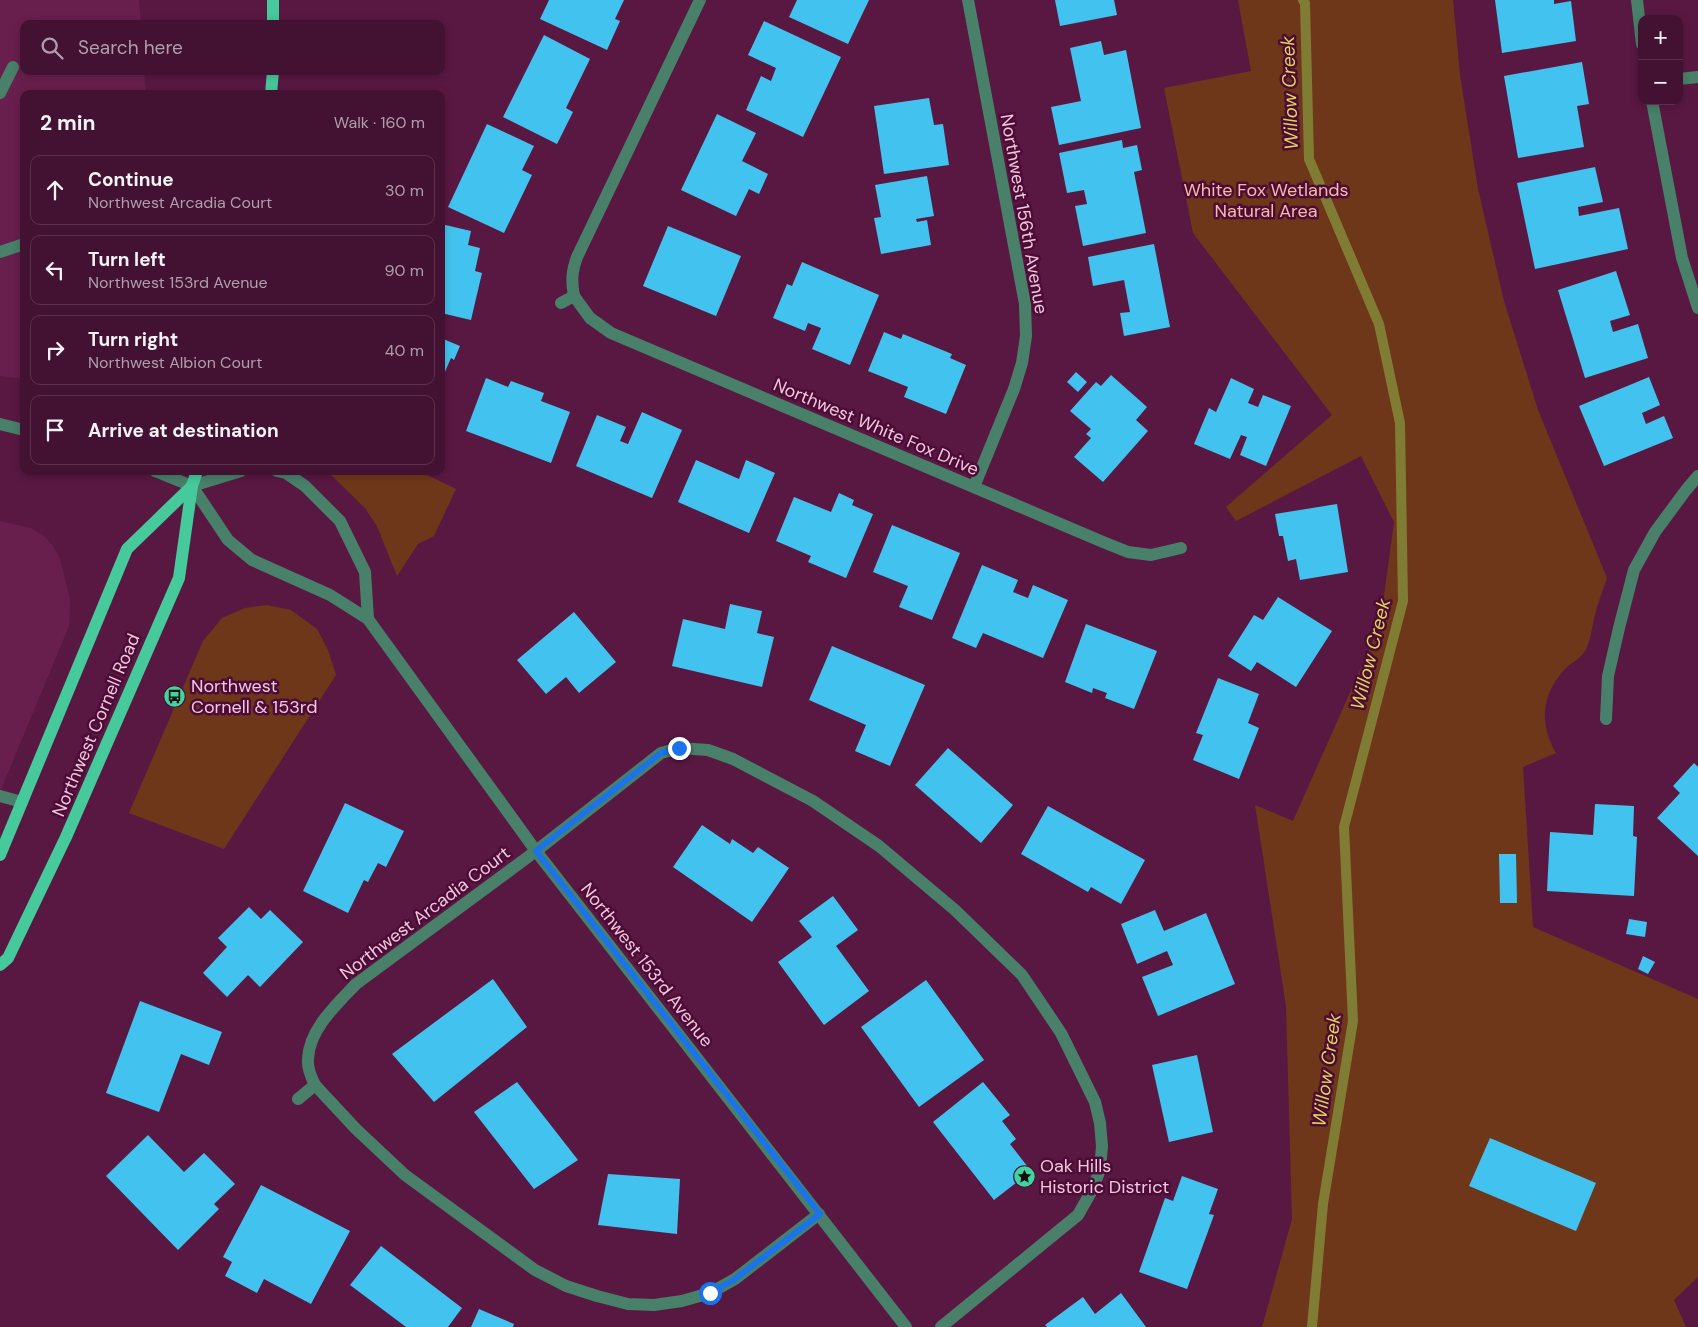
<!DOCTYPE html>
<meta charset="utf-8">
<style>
body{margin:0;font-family:"DM Sans",sans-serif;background:#4a1b3a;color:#f1f3f6}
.controls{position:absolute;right:15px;top:15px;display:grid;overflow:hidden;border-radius:10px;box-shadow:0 2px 8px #0003}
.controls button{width:45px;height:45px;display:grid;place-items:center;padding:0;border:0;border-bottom:1px solid #5b324d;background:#431232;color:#f1f3f6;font:25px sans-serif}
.stop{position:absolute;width:15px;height:15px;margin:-11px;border:4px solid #1a73e8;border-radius:50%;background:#fff}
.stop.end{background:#1a73e8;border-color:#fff;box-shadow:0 1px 5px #0008}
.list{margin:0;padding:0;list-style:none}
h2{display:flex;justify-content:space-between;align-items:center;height:65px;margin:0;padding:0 20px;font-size:21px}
h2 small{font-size:16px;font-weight:400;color:#af9eac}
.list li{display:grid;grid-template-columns:32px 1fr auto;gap:15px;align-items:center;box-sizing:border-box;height:70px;margin:0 10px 10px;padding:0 10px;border:1px solid #5b324d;border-radius:10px}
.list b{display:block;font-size:19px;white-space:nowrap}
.list p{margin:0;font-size:16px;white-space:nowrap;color:#af9eac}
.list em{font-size:16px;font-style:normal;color:#af9eac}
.icon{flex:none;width:28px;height:28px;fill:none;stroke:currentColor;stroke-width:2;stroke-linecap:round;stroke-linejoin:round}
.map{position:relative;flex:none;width:1698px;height:1327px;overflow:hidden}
.search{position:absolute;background:#431232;box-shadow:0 2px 8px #0003;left:20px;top:20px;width:425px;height:55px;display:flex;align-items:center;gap:12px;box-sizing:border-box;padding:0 18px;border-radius:10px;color:#af9eac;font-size:19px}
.panel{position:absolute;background:#431232;box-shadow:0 2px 8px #0003;left:20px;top:90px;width:425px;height:385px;border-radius:10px}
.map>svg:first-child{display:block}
.built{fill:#681f4d}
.green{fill:#6f371a}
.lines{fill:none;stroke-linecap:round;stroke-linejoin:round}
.stream{stroke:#817c33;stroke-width:10}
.building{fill:#42c3ef}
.minor{stroke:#488069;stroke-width:12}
.major{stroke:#46ca9b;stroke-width:12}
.route{stroke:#1a73e8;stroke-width:6}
.labels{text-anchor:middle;stroke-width:5;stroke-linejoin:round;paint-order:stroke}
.park-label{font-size:18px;fill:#f5bca2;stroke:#4d0b37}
.street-label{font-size:18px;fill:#f0c7dc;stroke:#4d0b37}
.poi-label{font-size:18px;fill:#f0c7dc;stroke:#4d0b37;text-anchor:start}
.water-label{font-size:19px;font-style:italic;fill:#dfd653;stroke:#4d0b37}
</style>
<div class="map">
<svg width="1698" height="1327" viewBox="0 0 1698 1327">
<rect width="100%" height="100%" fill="#591842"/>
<g class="built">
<polygon points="0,0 139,0 141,24 24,24 24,71 144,71 146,94 24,94 24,379 0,376"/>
<polygon points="0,521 31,528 44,536 53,546 60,559 70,599 70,612 69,626 0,792"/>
</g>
<g class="green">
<path d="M1238,0H1453L1460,75L1478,189L1504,301L1538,410L1607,578C1603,590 1598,602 1595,615C1592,626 1591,641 1585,651C1580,659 1571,663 1565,669C1541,695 1539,723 1556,753L1523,767L1533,927L1698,999V1277L1674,1300L1686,1327H1262L1292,1219L1286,1006L1255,805L1293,821L1380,625L1394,522L1361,456L1236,521L1226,507L1332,415L1193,233L1164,88L1251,71Z"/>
<polygon points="327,471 419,471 456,489 434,536 418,544 397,576 377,526 365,508"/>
<polygon points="267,605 291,610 317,629 328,650 336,675 224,849 129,813 203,641 222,618 245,608"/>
</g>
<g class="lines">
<polyline class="stream" points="1303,0 1305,3 1309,159 1379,324 1400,423 1403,601 1344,827 1353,1021 1323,1204 1312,1327"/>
</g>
<g class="building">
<polygon points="549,0 624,0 615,19 620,21 607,50 540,19"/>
<polygon points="797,0 869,0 848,44 789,17"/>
<polygon points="1055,0 1114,0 1117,15 1060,26"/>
<polygon points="1495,0 1554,0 1554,4 1571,1 1576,41 1502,53"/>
<polygon points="764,21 841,57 803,137 746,110 761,76 771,81 776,68 748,55"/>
<polygon points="544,35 590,59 566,108 573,112 557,144 503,117"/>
<polygon points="1101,41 1104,55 1126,50 1141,128 1059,145 1051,107 1081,101 1070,48"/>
<polygon points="1582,62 1589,104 1577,106 1584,147 1518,158 1504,76"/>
<polygon points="929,98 934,125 943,124 949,165 884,174 874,106"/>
<polygon points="717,114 756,133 742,161 768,174 759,194 749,189 736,216 681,190"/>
<polygon points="487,124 534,146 522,170 532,175 504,233 448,207"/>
<polygon points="1122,140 1123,148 1137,145 1142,170 1134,172 1146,233 1083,246 1075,206 1087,204 1084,190 1067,193 1059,153"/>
<polygon points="1595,167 1603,202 1578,207 1579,216 1619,208 1628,249 1535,269 1517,183"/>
<polygon points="927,176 934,216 916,219 917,222 927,220 931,245 881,254 874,218 881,217 875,185"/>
<polygon points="441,224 471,231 468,245 480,248 475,271 482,273 471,320 441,313"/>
<polygon points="668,226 741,256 716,316 643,286"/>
<polygon points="1154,244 1170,327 1124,336 1120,313 1130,312 1124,280 1093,286 1088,257"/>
<polygon points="802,262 879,295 850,365 812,349 821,328 808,323 805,331 773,318 787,284 792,286"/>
<polygon points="1616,271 1630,315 1610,321 1613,332 1638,324 1648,358 1585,378 1558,290"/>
<polygon points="884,332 901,339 903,334 952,354 950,358 966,365 946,414 904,397 908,387 868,371"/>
<polygon points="441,338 460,346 454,360 451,358 441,381"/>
<polygon points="1076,372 1087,382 1078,392 1067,382"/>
<polygon points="1111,375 1147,407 1136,420 1148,431 1103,482 1074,457 1091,438 1086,434 1091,429 1070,411 1096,382 1101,386"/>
<polygon points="1649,377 1660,405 1642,413 1646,424 1664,416 1673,438 1604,466 1579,406"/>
<polygon points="486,378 508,387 511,381 544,393 541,401 570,412 551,463 466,431"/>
<polygon points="1231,378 1254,389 1248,403 1258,407 1263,395 1291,406 1266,466 1240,455 1247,437 1241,435 1230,459 1194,444 1209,408 1216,412"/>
<polygon points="642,412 682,430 652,498 576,466 597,415 626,427 620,441 628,444"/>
<polygon points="696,460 739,479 746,460 775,473 749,533 678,502"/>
<polygon points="839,493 854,500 852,505 873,514 846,578 808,562 811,556 776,541 794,497 831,512"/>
<polygon points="1337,504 1348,572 1300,580 1296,559 1288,561 1283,536 1279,536 1275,514"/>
<polygon points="892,525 960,553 932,620 899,607 908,586 873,572"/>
<polygon points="982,565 1018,580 1013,592 1028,598 1033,585 1068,600 1043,658 983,633 976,648 952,638"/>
<polygon points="1278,597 1332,631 1296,687 1257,662 1251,671 1228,656 1254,615 1263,620"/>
<polygon points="730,604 762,611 757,633 774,637 762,687 672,666 683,619 725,629"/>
<polygon points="574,612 616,662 579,693 566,677 546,694 517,660"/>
<polygon points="1086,624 1157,651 1134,709 1105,698 1107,693 1093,688 1092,693 1065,682"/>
<polygon points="832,646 925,685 890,766 855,751 866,725 809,700"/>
<polygon points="1218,678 1259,694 1248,723 1259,728 1239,779 1193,760 1203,735 1196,733"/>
<polygon points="948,748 1013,805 981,843 915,785"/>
<polygon points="1694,763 1698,767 1698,856 1657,818 1680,793 1673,786"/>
<polygon points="345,803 404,831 386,867 378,863 368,882 364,880 348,913 303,891"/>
<polygon points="1595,804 1634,806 1633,836 1637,837 1634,896 1547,891 1550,832 1593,835"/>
<polygon points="1048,806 1145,860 1121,904 1091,887 1088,892 1021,854"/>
<polygon points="702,825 730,844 732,839 753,853 758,847 789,868 752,922 673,867"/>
<polygon points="1499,854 1516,854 1517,903 1500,903"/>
<polygon points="833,896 858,930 836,946 869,991 824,1025 778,962 812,937 799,921"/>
<polygon points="249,907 261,919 270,910 303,942 260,987 248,975 227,997 203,973 227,947 218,938"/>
<polygon points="1155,910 1164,931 1206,913 1235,984 1158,1016 1142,977 1173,965 1167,951 1137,964 1121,924"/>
<polygon points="1629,919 1647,922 1645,937 1626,934"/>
<polygon points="1643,956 1655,962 1648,974 1638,969"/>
<polygon points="493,979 527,1027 434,1102 392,1054"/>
<polygon points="926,980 984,1060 919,1107 861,1027"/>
<polygon points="140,1001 222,1032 209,1065 181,1054 159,1112 106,1093"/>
<polygon points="1197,1055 1213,1132 1169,1142 1152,1065"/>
<polygon points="517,1082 578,1160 534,1189 474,1112"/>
<polygon points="983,1082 1010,1115 1002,1121 1016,1139 1010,1144 1031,1171 994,1200 933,1122"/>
<polygon points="148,1135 184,1172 204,1153 235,1184 214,1204 219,1209 178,1250 106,1176"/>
<polygon points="1490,1138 1596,1183 1576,1231 1469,1186"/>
<polygon points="608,1174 680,1179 677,1234 598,1225"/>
<polygon points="1182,1176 1218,1189 1209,1214 1214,1215 1187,1289 1139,1272 1165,1198 1173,1201"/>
<polygon points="261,1185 350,1231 311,1304 264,1279 257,1293 225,1276 232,1262 223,1257"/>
<polygon points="381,1246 462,1308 448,1327 406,1327 350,1285"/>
<polygon points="1121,1293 1146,1327 1047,1327 1045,1325 1083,1297 1095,1314"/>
<polygon points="479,1309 514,1324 513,1327 471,1327"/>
</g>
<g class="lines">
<g class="minor">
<polyline points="968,0 1025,304 1026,336 1022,363 1014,389 974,487"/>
<polyline points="1637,0 1642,44"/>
<polyline points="1679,79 1698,77"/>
<polyline points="0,93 13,67"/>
<polyline points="1652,101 1682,258 1698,308"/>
<polyline points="0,252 24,244"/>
<polyline points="574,296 590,318 611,333 1103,542 1128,552 1151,555 1181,548"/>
<path d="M561,303L574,296C571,281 572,271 577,257L700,0"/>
<polyline points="0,424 24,430"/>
<polyline points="155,471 192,486 228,540 252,560 330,595 368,619 536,851 906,1327"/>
<polyline points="277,471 286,473 305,486 340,521 365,572 368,619"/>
<polyline points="192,486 241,471"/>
<polyline points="1606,719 1608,676 1619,628 1634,570 1655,532 1686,490 1698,476"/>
<polyline points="0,796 22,802"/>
<polyline points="315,1085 356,1129 405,1175 535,1270 566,1286 597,1296 628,1304 654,1305 682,1301 710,1293 735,1279 819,1214"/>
<path d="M298,1099L315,1085C311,1077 307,1068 308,1059C309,1029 337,1004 356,984L536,851L661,753L679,748L708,750L733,759L813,801L879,846L955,910L1022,975L1061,1033L1095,1102L1100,1123L1102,1146L1100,1170L1091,1192L1078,1215L941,1327"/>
</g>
<g class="major">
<polyline points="273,0 273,24"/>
<polyline points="271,94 273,71"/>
<polyline points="0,855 127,549 192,486"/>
<polyline points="0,965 8,958 66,837 179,578 192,486 197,471"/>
</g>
</g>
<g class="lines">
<polyline class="route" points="679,748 661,753 536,851 820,1214 735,1279 710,1293"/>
</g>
<defs>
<symbol id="bus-disc" viewBox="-11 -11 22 22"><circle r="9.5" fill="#41d4a1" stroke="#4d0b37"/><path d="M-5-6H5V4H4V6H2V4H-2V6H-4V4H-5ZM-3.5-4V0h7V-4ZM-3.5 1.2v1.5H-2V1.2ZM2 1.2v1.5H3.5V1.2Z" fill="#111"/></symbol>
<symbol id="sight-disc" viewBox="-11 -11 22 22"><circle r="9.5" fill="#41d4a1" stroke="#4d0b37"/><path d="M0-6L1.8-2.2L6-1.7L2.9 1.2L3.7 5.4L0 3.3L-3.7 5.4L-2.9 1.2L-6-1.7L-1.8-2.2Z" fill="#111"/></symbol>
</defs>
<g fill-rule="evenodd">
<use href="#bus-disc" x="162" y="684" width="25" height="25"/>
<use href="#sight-disc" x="1012" y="1164" width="25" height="25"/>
</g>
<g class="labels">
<g class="park-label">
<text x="1266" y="196">White Fox Wetlands<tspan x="1266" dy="21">Natural Area</tspan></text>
</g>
<g class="street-label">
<text transform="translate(1024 214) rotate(80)" y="6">Northwest 156th Avenue</text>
<text transform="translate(876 427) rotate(23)" y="6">Northwest White Fox Drive</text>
<text transform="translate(96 725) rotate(-67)" y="6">Northwest Cornell Road</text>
<text transform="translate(425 913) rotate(-37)" y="6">Northwest Arcadia Court</text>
<text transform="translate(647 965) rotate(52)" y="6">Northwest 153rd Avenue</text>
</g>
<g class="poi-label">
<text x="191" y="692">Northwest<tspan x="191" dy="21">Cornell &amp; 153rd</tspan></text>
<text x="1040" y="1172">Oak Hills<tspan x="1040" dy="21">Historic District</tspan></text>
</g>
<g class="water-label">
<text transform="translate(1289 93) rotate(-92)" y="7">Willow Creek</text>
<text transform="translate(1370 654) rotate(-76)" y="7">Willow Creek</text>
<text transform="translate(1326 1070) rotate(-82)" y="7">Willow Creek</text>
</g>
</g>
</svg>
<div class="controls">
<button>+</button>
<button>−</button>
</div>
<div class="stop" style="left:710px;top:1293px"></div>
<div class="stop end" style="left:679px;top:748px"></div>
<div class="search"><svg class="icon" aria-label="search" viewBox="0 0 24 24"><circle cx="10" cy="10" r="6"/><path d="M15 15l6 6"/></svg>Search here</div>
<section class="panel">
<h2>2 min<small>Walk · 160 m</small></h2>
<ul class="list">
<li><svg class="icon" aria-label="ahead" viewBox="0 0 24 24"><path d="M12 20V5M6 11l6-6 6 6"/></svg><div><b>Continue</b><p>Northwest Arcadia Court</p></div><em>30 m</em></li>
<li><svg class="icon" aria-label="left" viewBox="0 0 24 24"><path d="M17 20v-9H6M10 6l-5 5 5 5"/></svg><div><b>Turn left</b><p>Northwest 153rd Avenue</p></div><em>90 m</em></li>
<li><svg class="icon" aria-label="right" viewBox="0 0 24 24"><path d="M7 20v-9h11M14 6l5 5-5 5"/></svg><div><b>Turn right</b><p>Northwest Albion Court</p></div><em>40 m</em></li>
<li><svg class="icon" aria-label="arrive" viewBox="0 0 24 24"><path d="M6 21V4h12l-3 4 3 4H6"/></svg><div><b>Arrive at destination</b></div></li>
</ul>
</section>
</div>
